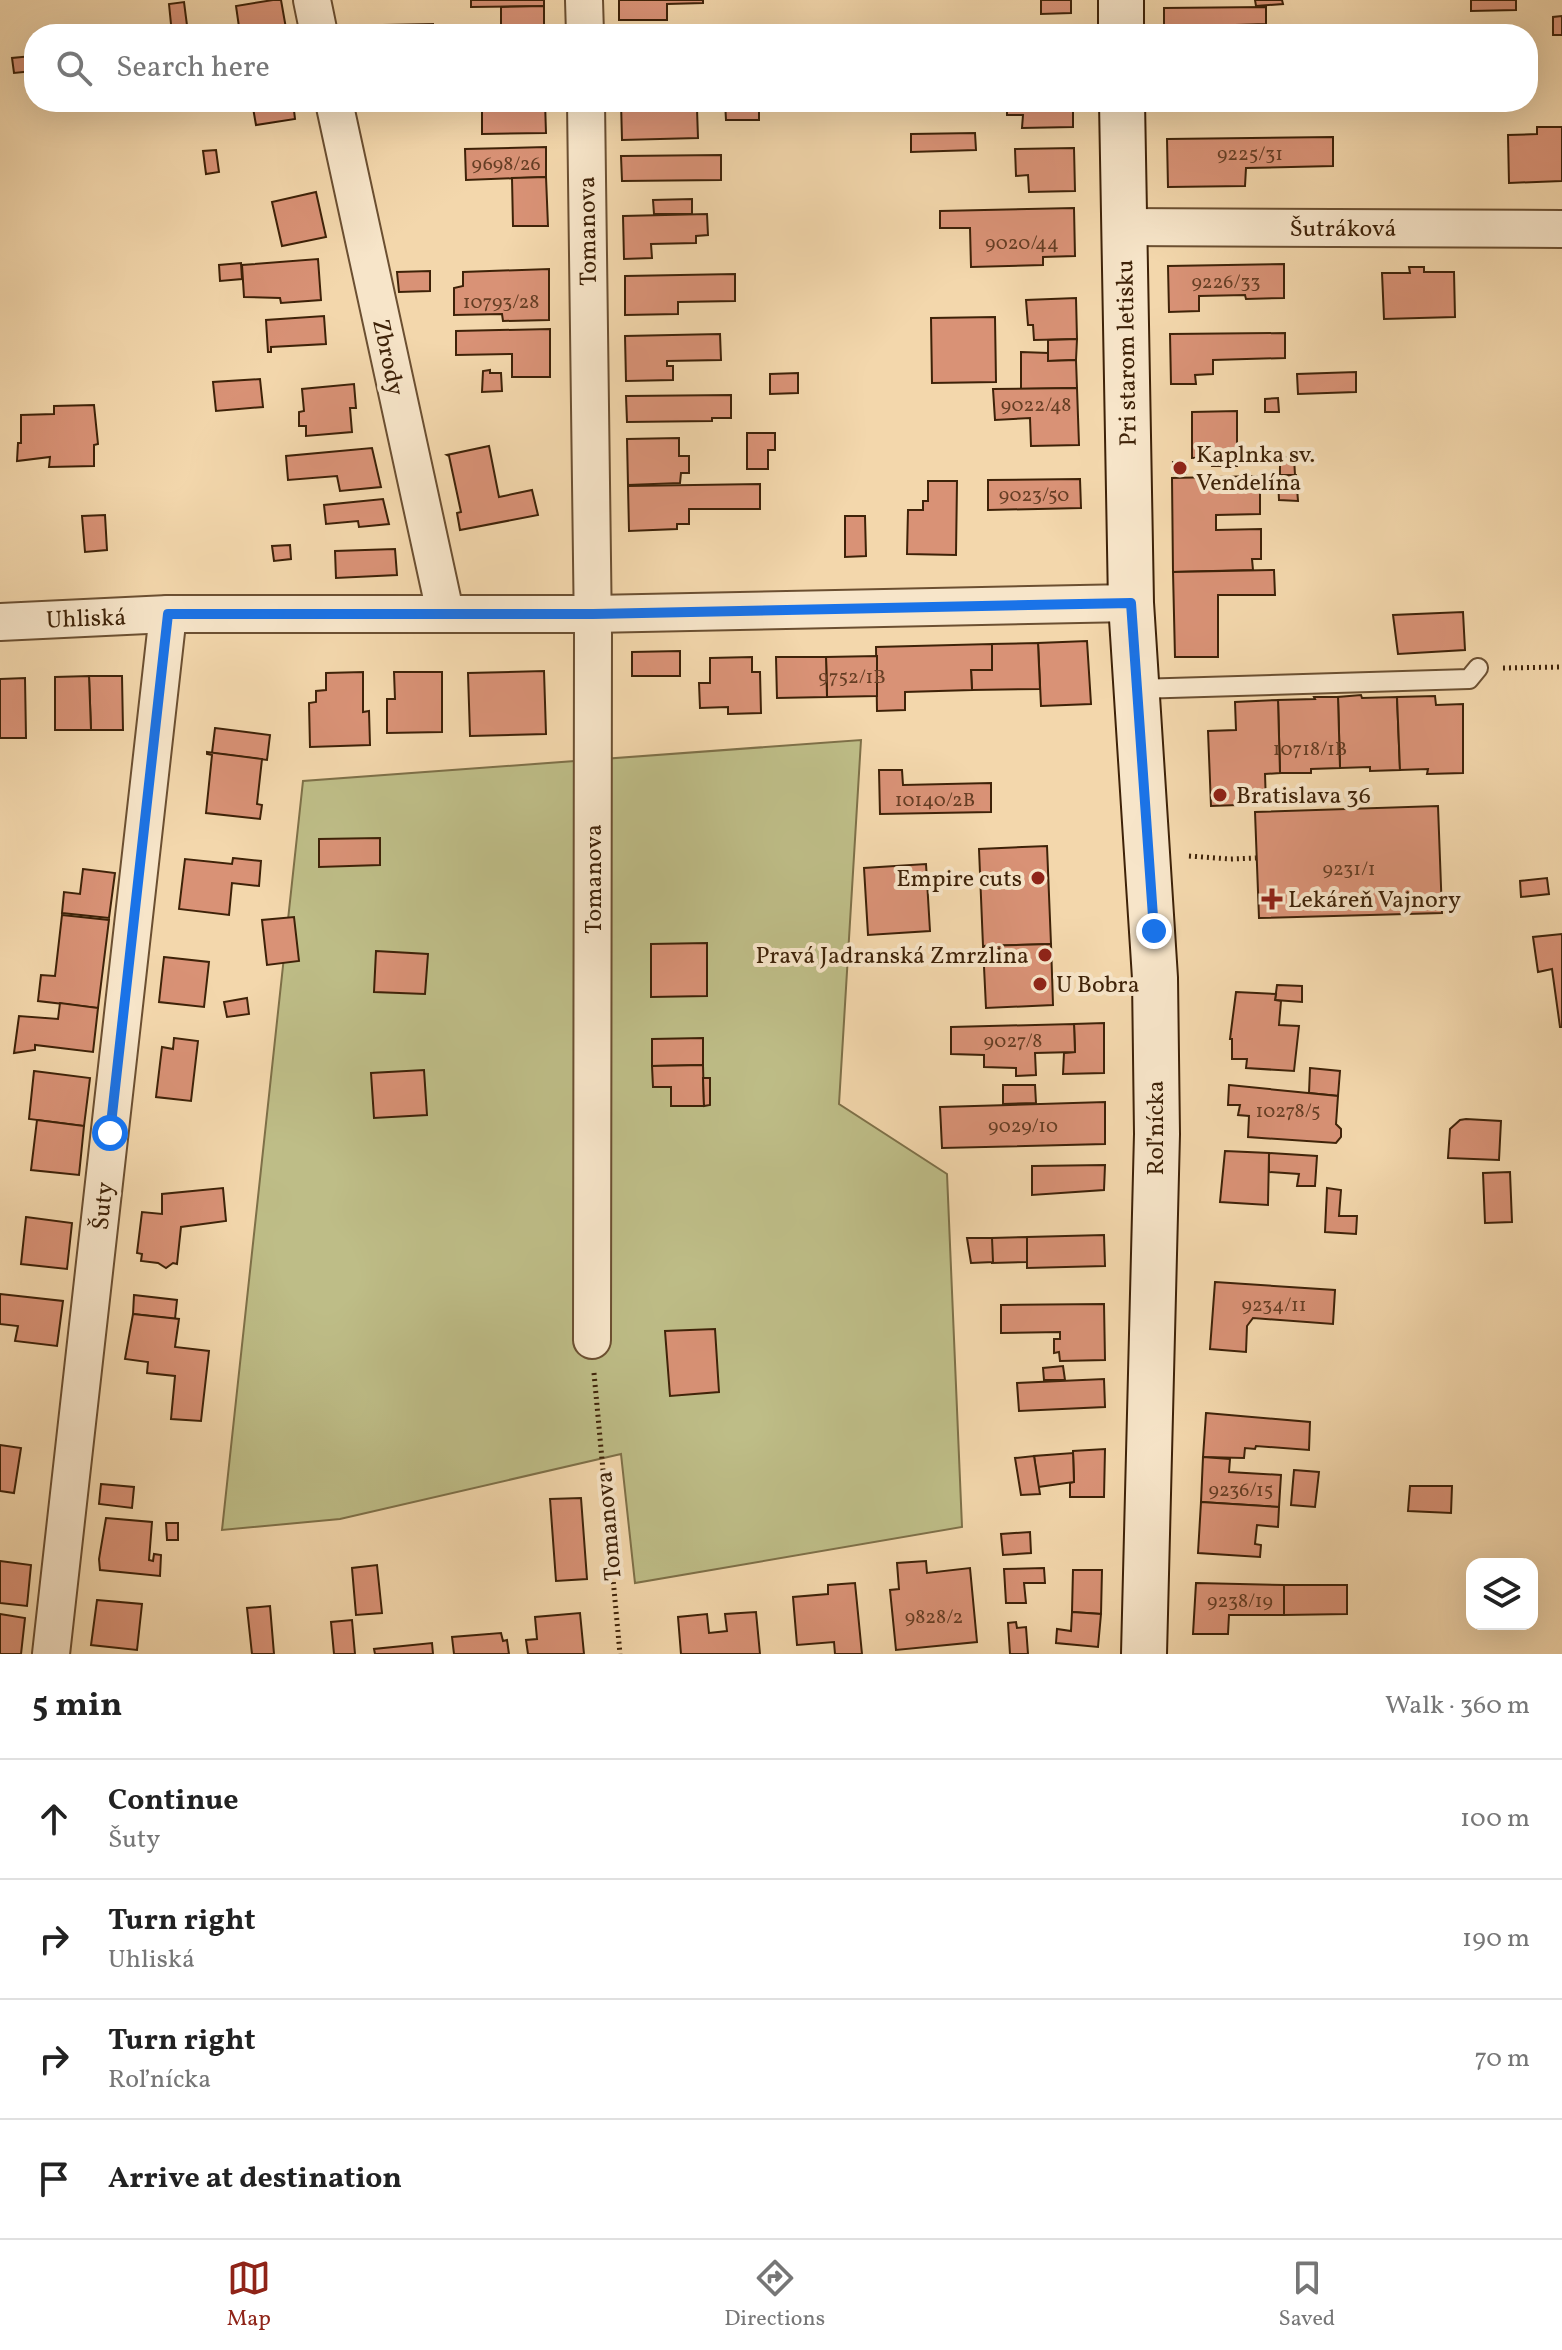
<!DOCTYPE html>
<meta charset="utf-8">
<style>
body{margin:0;font-family:Vollkorn,serif;background:#f6f6f6;color:#222}
.controls{position:absolute;right:24px;bottom:24px;display:grid;overflow:hidden;border-radius:16px;box-shadow:0 8px 32px #0002}
.controls button{width:72px;height:72px;display:grid;place-items:center;padding:0;border:0;border-bottom:2px solid #e0e0e0;background:#fff;color:#222;font:40px sans-serif}
.stop{position:absolute;width:24px;height:24px;margin:-18px;border:6px solid #1a73e8;border-radius:50%;background:#fff}
.stop.end{background:#1a73e8;border-color:#fff;box-shadow:0 2px 8px #0008}
.list{margin:0;padding:0;list-style:none}
h2{display:flex;justify-content:space-between;align-items:center;height:104px;margin:0;padding:0 32px;font-size:34px}
h2 small{font-size:26px;font-weight:400;color:#767676}
.list li{display:grid;grid-template-columns:52px 1fr auto;gap:24px;align-items:center;box-sizing:border-box;height:120px;padding:0 32px;border-top:2px solid #e0e0e0}
.list b{display:block;font-size:30px;white-space:nowrap}
.list p{margin:0;font-size:26px;white-space:nowrap;color:#767676}
.list em{font-size:26px;font-style:normal;color:#767676}
.icon{flex:none;width:44px;height:44px;fill:none;stroke:currentColor;stroke-width:2;stroke-linecap:round;stroke-linejoin:round}
.map{position:relative;flex:none;width:1562px;height:1654px;overflow:hidden}
.search{position:absolute;background:#fff;box-shadow:0 8px 32px #0002;left:24px;right:24px;top:24px;height:88px;display:flex;align-items:center;gap:20px;box-sizing:border-box;padding:0 28px;border-radius:32px;color:#767676;font-size:30px}
.sheet{height:584px;background:#fff}
nav{display:flex;justify-content:space-around;align-items:center;box-sizing:border-box;height:112px;border-top:2px solid #e0e0e0;background:#fff;font-size:22px;color:#767676}
nav a{display:grid;justify-items:center;gap:4px}
nav .on{color:#8f2418}
.map>svg:first-child{display:block}
.green{fill:#bebd87;stroke:#7e7048;stroke-width:2}
.building{fill:#d99276;stroke:#3e2208;stroke-width:2}
.lines{fill:none;stroke-linecap:round;stroke-linejoin:round}
.lane-casing{stroke:#6b4f31;stroke-width:22}
.street-casing{stroke:#6b4f31;stroke-width:40}
.secondary-casing{stroke:#3e2208;stroke-width:48}
.path{stroke:#3e2208;stroke-width:5;stroke-dasharray:2 4;stroke-linecap:butt}
.lane{stroke:#f7e5c9;stroke-width:18}
.street{stroke:#f7e5c9;stroke-width:36}
.secondary{stroke:#f7e5c9;stroke-width:44}
.route{stroke:#1a73e8;stroke-width:10}
.poi-dot{fill:#8f2418;stroke:#f7e5c9;stroke-width:3}
.labels{text-anchor:middle;stroke-width:8;stroke-linejoin:round;paint-order:stroke}
.number-label{font-size:20px;fill:#653e24}
.street-label{font-size:24px;fill:#3e2208;stroke:#f7e5c9}
.poi-label{font-size:24px;fill:#3e2208;stroke:#f7e5c9;text-anchor:start}
</style>
<div class="map">
<svg width="1562" height="1654" viewBox="0 0 1562 1654">
<rect width="100%" height="100%" fill="#f3d7ac"/>
<filter id="stains"><feTurbulence type="fractalNoise" baseFrequency=".0025" numOctaves="4"/><feColorMatrix values="0 0 0 0 .2 0 0 0 0 .09 0 0 0 0 .02 0 0 0 .5 -.17"/></filter>
<radialGradient id="worn" r=".72"><stop offset=".6" stop-color="#630" stop-opacity="0"/><stop offset="1" stop-color="#630" stop-opacity=".3"/></radialGradient>
<polygon class="green" points="861,740 839,1104 947,1174 962,1527 635,1583 621,1454 340,1519 222,1530 303,781"/>
<g class="building">
<polygon points="273,0 281,0 287,34 240,34 236,6"/>
<polygon points="471,0 544,0 544,6 471,7"/>
<polygon points="619,0 703,0 703,3 667,4 667,20 619,20"/>
<polygon points="1041,0 1071,0 1071,13 1041,14"/>
<polygon points="1255,0 1282,0 1283,4 1256,6"/>
<polygon points="1471,0 1516,0 1516,10 1471,11"/>
<polygon points="184,2 188,33 172,34 169,4"/>
<polygon points="544,6 544,34 501,34 501,7"/>
<polygon points="1266,7 1266,24 1236,25 1236,34 1164,34 1164,8"/>
<polygon points="1562,16 1562,35 1553,35 1553,17"/>
<polygon points="433,24 433,34 379,34 383,25"/>
<polygon points="1071,28 1071,34 933,34 933,30"/>
<polygon points="32,56 33,71 14,73 12,58"/>
<polygon points="252,102 293,102 295,119 256,125"/>
<polygon points="461,102 545,102 546,133 482,134 482,109 461,109"/>
<polygon points="621,102 692,102 692,109 697,109 698,138 622,140"/>
<polygon points="725,102 759,102 759,120 726,120"/>
<polygon points="1007,102 1073,102 1073,127 1022,128 1023,115 1007,115"/>
<polygon points="1537,127 1562,127 1562,181 1509,183 1508,135 1537,134"/>
<polygon points="975,133 976,150 911,152 911,134"/>
<polygon points="1333,137 1333,166 1246,168 1245,186 1168,187 1167,139"/>
<polygon points="546,147 546,177 466,180 465,149"/>
<polygon points="1074,148 1075,191 1029,192 1028,175 1016,176 1015,149"/>
<polygon points="216,150 219,172 206,174 203,151"/>
<polygon points="721,155 721,180 622,181 621,156"/>
<polygon points="546,177 548,226 513,226 512,178"/>
<polygon points="316,192 326,237 282,246 272,202"/>
<polygon points="692,199 692,214 654,214 653,200"/>
<polygon points="1074,208 1075,256 1043,257 1043,265 971,267 970,228 940,228 940,211"/>
<polygon points="707,214 708,235 696,236 696,243 651,244 652,258 624,259 623,216"/>
<polygon points="318,259 321,300 281,303 280,298 244,297 242,265"/>
<polygon points="241,263 242,279 220,281 219,265"/>
<polygon points="1284,264 1284,298 1246,299 1245,295 1199,296 1199,311 1169,312 1168,266"/>
<polygon points="1409,267 1424,267 1424,272 1454,272 1455,317 1384,319 1382,273 1410,273"/>
<polygon points="549,269 549,320 503,321 502,314 454,315 454,288 463,286 463,272"/>
<polygon points="430,271 430,291 399,292 397,272"/>
<polygon points="735,274 735,301 678,302 678,314 625,315 625,276"/>
<polygon points="1076,298 1077,339 1034,340 1033,325 1028,325 1026,300"/>
<polygon points="324,316 326,344 271,347 271,352 268,352 266,320"/>
<polygon points="995,317 996,382 932,383 931,318"/>
<polygon points="550,329 550,377 512,377 512,354 456,355 456,331"/>
<polygon points="1285,333 1285,358 1213,360 1213,374 1195,375 1196,384 1171,384 1170,334"/>
<polygon points="720,334 721,360 667,361 667,366 673,366 673,380 626,381 625,336"/>
<polygon points="1077,339 1076,360 1048,361 1048,340"/>
<polygon points="1021,352 1048,353 1048,361 1076,360 1077,388 1021,389"/>
<polygon points="490,370 490,373 501,373 502,391 482,392 483,371"/>
<polygon points="1356,372 1356,392 1298,394 1297,374"/>
<polygon points="798,373 798,393 770,394 770,374"/>
<polygon points="260,379 263,407 216,411 213,382"/>
<polygon points="354,384 356,408 350,408 352,432 306,436 306,426 299,426 299,412 304,411 302,389"/>
<polygon points="1077,388 1079,445 1031,446 1030,418 995,420 993,389"/>
<polygon points="731,395 731,418 712,418 712,421 627,422 626,396"/>
<polygon points="1278,398 1279,412 1265,412 1265,399"/>
<polygon points="94,405 98,444 94,445 94,466 49,467 50,457 17,461 18,443 21,443 21,415 54,414 54,406"/>
<polygon points="1237,411 1237,466 1212,466 1212,457 1192,458 1192,412"/>
<polygon points="747,433 775,433 775,450 768,450 768,469 747,469"/>
<polygon points="679,438 679,456 689,456 689,473 681,473 680,483 628,485 627,439"/>
<polygon points="489,446 499,497 532,490 538,515 460,530 457,513 461,512 449,456 447,455"/>
<polygon points="372,448 381,487 340,491 337,476 288,480 286,456"/>
<polygon points="1294,457 1295,475 1280,475 1280,458"/>
<polygon points="1173,462 1186,462 1186,474 1174,474"/>
<polygon points="1296,475 1298,501 1279,500 1278,476"/>
<polygon points="1260,476 1260,514 1216,515 1216,530 1261,529 1261,559 1252,559 1253,570 1173,572 1172,478"/>
<polygon points="1080,479 1081,508 988,510 988,480"/>
<polygon points="928,481 957,481 956,555 907,554 908,510 923,510 923,501 928,501"/>
<polygon points="760,484 760,509 689,509 689,524 677,524 677,529 629,531 628,486"/>
<polygon points="383,499 389,524 359,527 358,521 326,524 324,505"/>
<polygon points="105,515 107,550 85,552 82,516"/>
<polygon points="845,516 865,516 866,556 845,557"/>
<polygon points="290,545 291,559 274,561 272,546"/>
<polygon points="395,549 397,575 336,578 335,551"/>
<polygon points="1274,570 1275,595 1218,595 1218,657 1175,657 1173,572"/>
<polygon points="1463,612 1465,650 1398,654 1393,615"/>
<polygon points="1087,641 1091,704 1041,706 1038,643"/>
<polygon points="1038,643 1040,689 972,690 971,670 992,670 992,644"/>
<polygon points="992,644 992,670 971,670 972,690 905,692 905,710 877,711 876,647"/>
<polygon points="680,651 680,676 632,676 632,652"/>
<polygon points="877,656 877,696 827,697 826,657"/>
<polygon points="752,657 752,672 760,672 761,713 728,714 728,707 700,708 699,683 710,683 710,658"/>
<polygon points="776,657 826,657 827,697 777,698"/>
<polygon points="544,671 546,734 470,736 468,673"/>
<polygon points="363,672 363,712 369,711 370,745 310,747 309,703 316,702 316,691 326,690 326,673"/>
<polygon points="394,672 442,672 442,732 387,733 387,699 395,699"/>
<polygon points="89,676 122,676 123,730 91,730"/>
<polygon points="89,676 91,730 55,730 55,677"/>
<polygon points="25,678 26,738 0,738 0,679"/>
<polygon points="1361,695 1362,698 1397,697 1400,770 1370,771 1370,767 1340,768 1338,697"/>
<polygon points="1435,696 1436,705 1463,704 1463,773 1427,774 1428,769 1400,770 1397,697"/>
<polygon points="1314,697 1338,697 1340,768 1311,769 1311,773 1280,773 1278,700 1315,699"/>
<polygon points="1278,700 1280,773 1265,774 1266,804 1211,806 1208,731 1236,730 1235,702"/>
<polygon points="215,728 270,735 267,760 212,753"/>
<polygon points="207,752 262,759 257,804 262,805 260,819 206,813 212,755 207,754"/>
<polygon points="879,770 902,770 903,785 991,783 991,812 880,814"/>
<polygon points="1438,806 1442,913 1259,918 1255,812"/>
<polygon points="380,838 380,865 319,867 319,839"/>
<polygon points="1047,846 1051,944 983,946 979,849"/>
<polygon points="233,858 261,861 259,886 232,883 229,915 179,909 185,859 232,864"/>
<polygon points="926,864 930,931 868,935 864,868"/>
<polygon points="83,869 115,873 109,918 62,913 64,892 80,894"/>
<polygon points="1547,878 1549,894 1521,897 1520,881"/>
<polygon points="62,915 109,920 98,1008 38,1001 41,975 55,976"/>
<polygon points="294,917 299,961 267,965 262,920"/>
<polygon points="1562,934 1562,1027 1560,1027 1552,969 1538,972 1533,937"/>
<polygon points="707,943 707,996 651,997 651,944"/>
<polygon points="1051,944 1053,1005 986,1008 983,946"/>
<polygon points="376,951 428,954 425,994 374,992"/>
<polygon points="164,957 209,962 204,1007 159,1002"/>
<polygon points="1277,985 1302,986 1302,1002 1275,1000"/>
<polygon points="1236,992 1276,994 1275,1000 1281,1001 1279,1025 1299,1026 1294,1071 1246,1068 1247,1059 1232,1059 1232,1039 1230,1039"/>
<polygon points="247,998 249,1014 227,1017 224,1002"/>
<polygon points="60,1003 98,1008 93,1052 35,1045 35,1050 14,1053 19,1016 58,1019"/>
<polygon points="1104,1023 1104,1073 1063,1074 1064,1053 1075,1052 1074,1024"/>
<polygon points="1074,1024 1075,1052 1035,1053 1036,1075 1016,1076 1016,1068 984,1067 984,1055 951,1054 951,1027"/>
<polygon points="174,1038 198,1041 191,1101 156,1097 162,1047 173,1049"/>
<polygon points="703,1038 703,1065 652,1066 652,1039"/>
<polygon points="703,1065 704,1106 671,1106 671,1087 653,1087 652,1066"/>
<polygon points="1310,1068 1340,1071 1338,1096 1309,1093"/>
<polygon points="424,1070 427,1115 374,1118 371,1073"/>
<polygon points="34,1071 90,1078 84,1126 29,1119"/>
<polygon points="703,1078 710,1078 710,1105 704,1106"/>
<polygon points="1003,1085 1035,1085 1036,1103 1003,1104"/>
<polygon points="1229,1085 1338,1096 1336,1124 1341,1129 1341,1137 1336,1143 1248,1137 1249,1116 1238,1115 1240,1105 1228,1105"/>
<polygon points="1105,1102 1105,1144 942,1148 940,1107"/>
<polygon points="1466,1119 1501,1121 1499,1160 1448,1158 1450,1129 1460,1120"/>
<polygon points="37,1120 84,1126 79,1175 31,1170"/>
<polygon points="1225,1151 1269,1153 1268,1205 1220,1202"/>
<polygon points="1269,1153 1317,1156 1315,1186 1297,1186 1299,1174 1269,1172"/>
<polygon points="1105,1165 1104,1190 1032,1195 1032,1166"/>
<polygon points="1510,1172 1512,1222 1485,1223 1483,1173"/>
<polygon points="223,1188 226,1221 181,1227 177,1264 173,1263 166,1268 158,1263 141,1261 142,1254 137,1253 142,1212 162,1214 162,1194"/>
<polygon points="1327,1188 1341,1190 1339,1216 1357,1216 1356,1234 1325,1232"/>
<polygon points="26,1217 72,1223 67,1269 21,1264"/>
<polygon points="1104,1235 1105,1266 1027,1268 1027,1237"/>
<polygon points="1027,1237 1027,1262 992,1263 992,1238"/>
<polygon points="967,1238 992,1238 993,1262 971,1263"/>
<polygon points="1215,1282 1335,1290 1333,1324 1253,1318 1247,1326 1246,1352 1210,1349"/>
<polygon points="0,1294 63,1301 57,1346 15,1341 18,1326 0,1324"/>
<polygon points="134,1295 177,1300 175,1319 133,1314"/>
<polygon points="1104,1304 1105,1360 1060,1361 1059,1352 1054,1353 1054,1339 1060,1339 1060,1332 1001,1333 1001,1305"/>
<polygon points="133,1314 179,1319 175,1347 209,1351 201,1421 171,1419 175,1376 147,1373 148,1362 125,1359"/>
<polygon points="715,1329 719,1392 670,1396 665,1331"/>
<polygon points="1063,1366 1065,1380 1044,1380 1043,1368"/>
<polygon points="1104,1379 1105,1407 1019,1411 1017,1383"/>
<polygon points="1206,1413 1310,1422 1309,1450 1256,1446 1255,1449 1245,1448 1244,1458 1203,1457"/>
<polygon points="0,1445 21,1448 14,1493 0,1491"/>
<polygon points="1105,1449 1104,1497 1070,1497 1070,1483 1074,1482 1073,1451"/>
<polygon points="1073,1453 1074,1482 1038,1487 1034,1456"/>
<polygon points="1034,1456 1040,1494 1021,1495 1015,1458"/>
<polygon points="1203,1457 1230,1459 1229,1472 1281,1475 1279,1507 1201,1502"/>
<polygon points="1294,1470 1319,1472 1315,1507 1291,1505"/>
<polygon points="101,1484 134,1487 132,1508 99,1504"/>
<polygon points="1410,1486 1452,1486 1451,1513 1408,1511"/>
<polygon points="581,1498 587,1579 556,1581 550,1499"/>
<polygon points="1201,1502 1279,1507 1278,1527 1257,1525 1255,1544 1261,1545 1260,1557 1198,1553"/>
<polygon points="106,1518 152,1522 149,1560 153,1561 154,1554 161,1555 160,1576 100,1570 99,1559"/>
<polygon points="166,1523 178,1523 178,1540 167,1540"/>
<polygon points="1030,1532 1031,1553 1003,1555 1001,1534"/>
<polygon points="0,1561 31,1565 27,1606 0,1603"/>
<polygon points="926,1561 927,1573 970,1568 977,1642 896,1650 890,1590 899,1589 897,1563"/>
<polygon points="377,1565 382,1613 356,1615 352,1568"/>
<polygon points="1044,1568 1045,1583 1024,1583 1026,1603 1006,1603 1004,1569"/>
<polygon points="1073,1570 1102,1570 1101,1614 1072,1612"/>
<polygon points="855,1583 862,1654 835,1654 834,1642 797,1645 793,1597 828,1594 828,1585"/>
<polygon points="1196,1583 1284,1585 1284,1615 1229,1615 1228,1634 1193,1634"/>
<polygon points="1284,1585 1347,1585 1347,1614 1284,1615"/>
<polygon points="97,1600 142,1604 137,1650 91,1645"/>
<polygon points="270,1606 274,1654 252,1654 247,1608"/>
<polygon points="756,1612 760,1654 681,1654 678,1617 707,1614 709,1633 727,1631 725,1614"/>
<polygon points="1072,1612 1101,1614 1098,1647 1056,1643 1057,1629 1071,1631"/>
<polygon points="580,1613 584,1654 528,1654 526,1640 537,1639 535,1617"/>
<polygon points="0,1614 25,1618 21,1654 0,1654"/>
<polygon points="352,1620 355,1654 334,1654 331,1622"/>
<polygon points="1016,1622 1017,1628 1026,1627 1028,1654 1010,1654 1008,1623"/>
<polygon points="501,1633 503,1641 507,1640 509,1654 454,1654 452,1637"/>
<polygon points="432,1643 433,1654 375,1654 374,1649"/>
</g>
<g class="lines">
<defs>
<polyline id="lane" points="1136,689 1469,679 1478,668"/>
<g id="street">
<polyline points="312,0 319,34"/>
<polyline points="584,0 585,34"/>
<polyline points="334,102 445,612"/>
<polyline points="586,102 593,635 592,1340"/>
<polyline points="1123,227 1562,229"/>
<polyline points="0,622 168,614 593,614 1131,603"/>
<polyline points="51,1654 168,614"/>
</g>
<g id="secondary">
<polyline points="1121,0 1121,34"/>
<polyline points="1122,102 1131,603 1155,978 1157,1134 1144,1654"/>
</g>
</defs>
<use href="#lane" class="lane-casing"/>
<use href="#street" class="street-casing"/>
<use href="#secondary" class="secondary-casing"/>
<g class="path">
<polyline points="1503,668 1562,667"/>
<polyline points="1189,856 1230,859 1256,858"/>
<polyline points="594,1373 620,1654"/>
</g>
<use href="#lane" class="lane"/>
<use href="#street" class="street"/>
<use href="#secondary" class="secondary"/>
</g>
<g class="lines">
<polyline class="route" points="110,1133 168,614 593,614 1131,603 1154,931"/>
</g>
<g class="poi-dot">
<circle cx="1180" cy="468" r="8"/>
<circle cx="1220" cy="795" r="8"/>
<circle cx="1038" cy="878" r="8"/>
<path d="M1268 887h8v8h8v8h-8v8h-8v-8h-8v-8h8z"/>
<circle cx="1045" cy="955" r="8"/>
<circle cx="1040" cy="984" r="8"/>
</g>
<g class="labels">
<g class="number-label">
<text x="1250" y="160">9225/31</text>
<text x="506" y="170">9698/26</text>
<text x="1022" y="249">9020/44</text>
<text x="1226" y="288">9226/33</text>
<text x="501" y="308">10793/28</text>
<text x="1036" y="411">9022/48</text>
<text x="1034" y="501">9023/50</text>
<text x="852" y="683">9752/1B</text>
<text x="1310" y="755">10718/1B</text>
<text x="935" y="806">10140/2B</text>
<text x="1349" y="875">9231/1</text>
<text x="1013" y="1047">9027/8</text>
<text x="1288" y="1117">10278/5</text>
<text x="1023" y="1132">9029/10</text>
<text x="1274" y="1311">9234/11</text>
<text x="1241" y="1496">9236/15</text>
<text x="1240" y="1607">9238/19</text>
<text x="934" y="1623">9828/2</text>
</g>
<g class="street-label">
<text x="1343" y="236">Šutráková</text>
<text transform="translate(587 231) rotate(-91)" y="8">Tomanova</text>
<text transform="translate(1126 353) rotate(-91)" y="8">Pri starom letisku</text>
<text transform="translate(389 357) rotate(78)" y="8">Zbrody</text>
<text transform="translate(86 618) rotate(-2)" y="8">Uhliská</text>
<text transform="translate(593 879) rotate(-90)" y="8">Tomanova</text>
<text transform="translate(1155 1128) rotate(-90)" y="8">Roľnícka</text>
<text transform="translate(102 1206) rotate(-84)" y="8">Šuty</text>
<text transform="translate(608 1526) rotate(-95)" y="8">Tomanova</text>
</g>
<g class="poi-label">
<text x="1196" y="462">Kaplnka sv.<tspan x="1196" dy="28">Vendelína</tspan></text>
<text x="1236" y="803">Bratislava 36</text>
<text x="1022" y="886" text-anchor="end">Empire cuts</text>
<text x="1288" y="907">Lekáreň Vajnory</text>
<text x="1029" y="963" text-anchor="end">Pravá Jadranská Zmrzlina</text>
<text x="1056" y="992">U Bobra</text>
</g>
</g>
<rect width="100%" height="100%" filter="url(#stains)"/>
<rect width="100%" height="100%" fill="url(#worn)"/>
</svg>
<div class="controls">
<button><svg class="icon" aria-label="layers" viewBox="0 0 24 24"><path d="M12 4l9 5-9 5-9-5zM3 14l9 5 9-5"/></svg></button>
</div>
<div class="stop" style="left:110px;top:1133px"></div>
<div class="stop end" style="left:1154px;top:931px"></div>
<div class="search"><svg class="icon" aria-label="search" viewBox="0 0 24 24"><circle cx="10" cy="10" r="6"/><path d="M15 15l6 6"/></svg>Search here</div>
</div>
<section class="sheet">
<h2>5 min<small>Walk · 360 m</small></h2>
<ul class="list">
<li><svg class="icon" aria-label="ahead" viewBox="0 0 24 24"><path d="M12 20V5M6 11l6-6 6 6"/></svg><div><b>Continue</b><p>Šuty</p></div><em>100 m</em></li>
<li><svg class="icon" aria-label="right" viewBox="0 0 24 24"><path d="M7 20v-9h11M14 6l5 5-5 5"/></svg><div><b>Turn right</b><p>Uhliská</p></div><em>190 m</em></li>
<li><svg class="icon" aria-label="right" viewBox="0 0 24 24"><path d="M7 20v-9h11M14 6l5 5-5 5"/></svg><div><b>Turn right</b><p>Roľnícka</p></div><em>70 m</em></li>
<li><svg class="icon" aria-label="arrive" viewBox="0 0 24 24"><path d="M6 21V4h12l-3 4 3 4H6"/></svg><div><b>Arrive at destination</b></div></li>
</ul>
</section>
<nav>
<a class="on"><svg class="icon" aria-label="map" viewBox="0 0 24 24"><path d="M3 6l6-2 6 2 6-2v14l-6 2-6-2-6 2zM9 4v14M15 6v14"/></svg>Map</a>
<a><svg class="icon" aria-label="directions" viewBox="0 0 24 24"><path d="M12 3l9 9-9 9-9-9zM9 14v-3h6M13 9l2 2-2 2"/></svg>Directions</a>
<a><svg class="icon" aria-label="saved" viewBox="0 0 24 24"><path d="M7 4h10v16l-5-4-5 4z"/></svg>Saved</a>
</nav>
